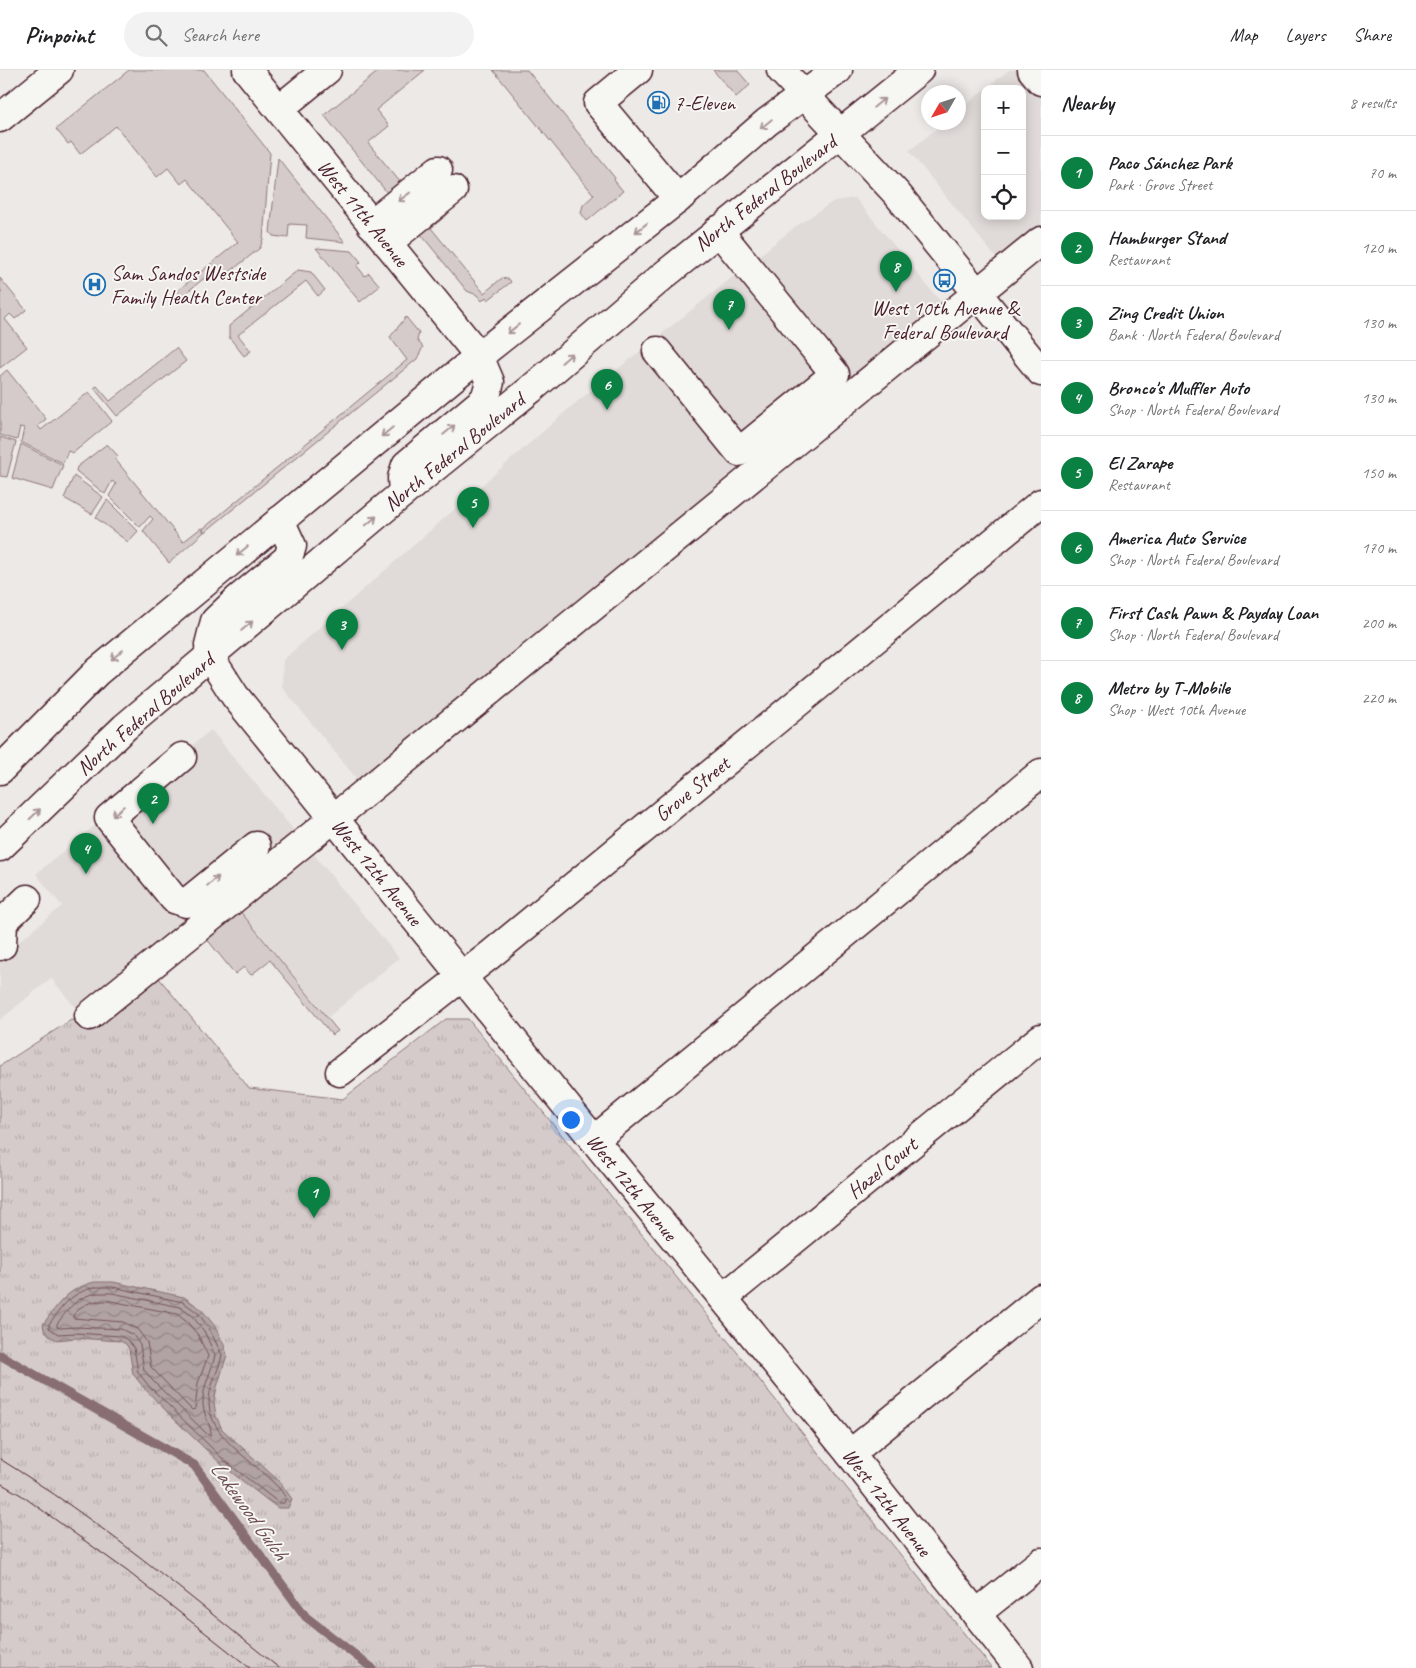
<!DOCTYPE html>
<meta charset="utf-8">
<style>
body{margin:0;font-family:Caveat,sans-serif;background:#f2f2f2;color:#202124}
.controls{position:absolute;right:15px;top:15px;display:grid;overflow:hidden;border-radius:10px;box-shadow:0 2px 12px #0003}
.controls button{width:45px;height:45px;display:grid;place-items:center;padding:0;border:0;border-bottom:1px solid #e0e0e0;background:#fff;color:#202124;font:25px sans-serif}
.compass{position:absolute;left:921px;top:15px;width:45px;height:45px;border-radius:50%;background:#fff;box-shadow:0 2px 12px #0003;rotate:231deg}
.you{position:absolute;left:570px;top:1049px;width:18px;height:18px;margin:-12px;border:4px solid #fff;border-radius:50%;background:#1a73e8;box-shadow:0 0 0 8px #1a73e833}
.badge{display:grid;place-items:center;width:32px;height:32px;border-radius:50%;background:#0b8043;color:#fff;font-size:16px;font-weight:700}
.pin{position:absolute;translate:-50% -41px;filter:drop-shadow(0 1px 2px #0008)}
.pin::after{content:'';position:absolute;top:26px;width:18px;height:15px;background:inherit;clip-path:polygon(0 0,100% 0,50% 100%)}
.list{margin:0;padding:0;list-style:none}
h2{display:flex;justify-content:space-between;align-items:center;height:65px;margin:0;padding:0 20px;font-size:21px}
h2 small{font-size:16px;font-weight:400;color:#757577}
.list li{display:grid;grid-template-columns:32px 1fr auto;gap:15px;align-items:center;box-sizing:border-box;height:75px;padding:0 20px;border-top:1px solid #e0e0e0}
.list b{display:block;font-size:19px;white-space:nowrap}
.list p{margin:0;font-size:16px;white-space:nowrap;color:#757577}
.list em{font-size:16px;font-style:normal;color:#757577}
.icon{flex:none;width:28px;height:28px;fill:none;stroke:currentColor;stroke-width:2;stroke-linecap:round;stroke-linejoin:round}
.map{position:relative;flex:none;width:1041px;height:1598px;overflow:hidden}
header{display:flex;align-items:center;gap:30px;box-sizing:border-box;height:70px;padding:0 25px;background:#fff;border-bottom:1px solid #e0e0e0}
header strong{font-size:24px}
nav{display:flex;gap:28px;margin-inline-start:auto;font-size:18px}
.search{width:350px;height:45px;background:#f2f2f2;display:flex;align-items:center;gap:12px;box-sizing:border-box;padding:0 18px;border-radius:28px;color:#757577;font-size:19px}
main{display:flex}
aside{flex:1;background:#fff}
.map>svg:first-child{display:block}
.built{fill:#e0dad8}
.green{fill:#d4cbca;stroke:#8f757a}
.park{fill:url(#park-tufts);stroke:#8f757a}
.water{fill:url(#water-waves);stroke:#886e73}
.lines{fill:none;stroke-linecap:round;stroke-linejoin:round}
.shore{stroke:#73535b;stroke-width:1}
.stream{stroke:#886e73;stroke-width:9}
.minor-casing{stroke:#4a1f2b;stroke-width:31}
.major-casing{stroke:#4a1f2b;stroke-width:31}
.minor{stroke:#f6f6f2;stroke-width:28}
.major{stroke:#f6f6f2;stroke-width:28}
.tram{stroke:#4a1f2b;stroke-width:1}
.oneway{stroke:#a99598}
.labels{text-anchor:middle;stroke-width:4;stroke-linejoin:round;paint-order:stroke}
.poi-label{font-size:21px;fill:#4a1f2b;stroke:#f6f6f2;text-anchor:start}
.street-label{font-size:21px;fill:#4a1f2b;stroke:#f6f6f2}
.water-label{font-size:22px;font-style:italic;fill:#6e4d55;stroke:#f6f6f2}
</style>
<header>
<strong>Pinpoint</strong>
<div class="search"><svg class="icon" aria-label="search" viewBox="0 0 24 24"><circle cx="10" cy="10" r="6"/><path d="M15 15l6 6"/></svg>Search here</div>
<nav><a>Map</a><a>Layers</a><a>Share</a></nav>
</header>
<main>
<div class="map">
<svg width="1041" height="1598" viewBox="0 0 1041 1598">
<defs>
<pattern id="park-tufts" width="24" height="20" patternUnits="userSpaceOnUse" patternTransform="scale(1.25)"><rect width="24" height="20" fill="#d4cbca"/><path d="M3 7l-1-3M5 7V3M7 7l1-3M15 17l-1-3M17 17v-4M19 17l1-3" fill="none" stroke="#b8aeae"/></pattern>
<pattern id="water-waves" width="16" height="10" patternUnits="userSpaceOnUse" patternTransform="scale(1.25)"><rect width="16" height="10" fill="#b1a2a3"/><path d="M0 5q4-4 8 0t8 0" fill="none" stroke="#928385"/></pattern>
</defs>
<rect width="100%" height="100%" fill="#ece9e6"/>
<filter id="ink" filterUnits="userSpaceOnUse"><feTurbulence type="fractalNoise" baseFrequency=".02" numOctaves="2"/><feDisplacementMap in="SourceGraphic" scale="10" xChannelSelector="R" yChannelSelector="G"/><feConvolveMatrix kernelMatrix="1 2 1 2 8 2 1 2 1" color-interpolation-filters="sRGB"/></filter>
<g filter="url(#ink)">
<g class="built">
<polygon points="1009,0 1041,0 1041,164 1002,195 909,81 944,53 958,52 959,41 985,19 985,146 1022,146 1022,19 986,19"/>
<polygon points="855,128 948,241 361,714 282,617 283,590 572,336 795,157 834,131"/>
<polygon points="211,660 399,888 328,947 229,827 83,947 51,908 0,950 0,887 62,836 36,804"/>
</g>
<g class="green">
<polygon points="129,0 204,0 270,83 263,169 260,178 226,205 218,197 181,227 177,221 238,172 187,109 181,114 168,98 157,107 116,56 80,84 71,72 68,74 56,59"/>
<polygon points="380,0 425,0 376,40 389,56 368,73 401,113 393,130 324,45"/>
<polygon points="493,0 527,0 615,108 614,110 623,121 587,151 581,143 583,135 594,125"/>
<polygon points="713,0 737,0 750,15 736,27"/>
<polygon points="278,88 345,172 306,168 307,155 289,154 288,168 273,166 270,162"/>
<polygon points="449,139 448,144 431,158 484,223 502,208 509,209 511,212 488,230 486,227 482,231 477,225 467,221 415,157"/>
<polygon points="316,178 352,181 361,192 357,196 365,206 369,203 380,216 360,232"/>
<polygon points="298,200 311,202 325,220 318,226 306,211 238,265 251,281 244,286 229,267 229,256"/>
<polygon points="0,208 26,240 15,249 10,244 5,249 27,277 0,298 0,224 2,222 0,219"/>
<polygon points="406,247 419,263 417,270 423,277 417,289 205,462 202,458 204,458 407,290 390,267"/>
<polygon points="176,278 186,291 117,346 94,318 97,316 110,331"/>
<polygon points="7,300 46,349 38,356 41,360 89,322 112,351 73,383 68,381 63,393 21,372 24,358 20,357 17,370 0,365 0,306"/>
<polygon points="0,367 16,372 7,407 0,406"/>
<polygon points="21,374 63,395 53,420 12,408"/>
<polygon points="107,374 118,386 115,389 183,472 201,458 204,462 169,493 143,461 153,449 150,446 140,457 109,426 116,414 112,411 105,424 76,401 77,397"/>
<polygon points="74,406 103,427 92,444 64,428"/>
<polygon points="107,430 138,461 128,472 96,448"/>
<polygon points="240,841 338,961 332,965 270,890 251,905 244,897 235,904 206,868"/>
</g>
<polygon class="park" points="158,907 249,1018 343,1029 446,949 468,949 992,1598 0,1598 0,996 71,950 95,956"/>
<path class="water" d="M94,1212H113L184,1227L201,1239L214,1255L224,1275L227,1285L217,1317L214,1332L216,1346L222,1359L280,1412L292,1429L288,1438H278L267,1430L222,1395L174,1349L144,1318L133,1304L129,1279L126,1274L120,1271L76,1268L57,1270L49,1266L44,1260L43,1254C60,1232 66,1220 94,1212Z"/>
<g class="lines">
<g class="shore">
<path d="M95,1217H113L183,1232L198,1243L209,1258L222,1285C219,1301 208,1317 209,1334C211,1365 244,1385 265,1405C273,1412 281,1419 286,1428L284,1433H279L225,1391L148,1315L138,1302L134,1278L128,1270L120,1266L76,1263L58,1264L49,1258V1254C64,1235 69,1224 95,1217Z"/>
<path d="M96,1223H112L180,1237L193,1247L204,1261L215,1285C212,1301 203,1315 203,1331C202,1343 212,1357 211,1365H208L153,1311L144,1300L140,1275L133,1265L121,1259L76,1257L60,1258L57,1257V1254C69,1238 75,1228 96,1223Z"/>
<path d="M97,1231H111L177,1244L188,1253L198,1265L208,1286L198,1313L195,1339L192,1340L187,1335L151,1297L147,1272L137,1259L123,1252L73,1248V1246C78,1237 87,1233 97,1231Z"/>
</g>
<polyline class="stream" points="0,1285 194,1395 306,1547 372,1598"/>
<defs>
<g id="minor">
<polyline points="247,0 479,286"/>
<polyline points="638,0 598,33 678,129"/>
<polyline points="781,0 897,124 1041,302"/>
<polyline points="1032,0 1041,11"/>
<polyline points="279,39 327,0"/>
<polyline points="0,48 59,0"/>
<polyline points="371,154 438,100"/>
<polyline points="387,173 453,120"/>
<polyline points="657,281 739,382 835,304 718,160"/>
<polyline points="210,587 235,626 594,1070 850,1384 1019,1598"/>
<polyline points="182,687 109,748 174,829 186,833 256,776"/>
<polyline points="0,876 2,875 3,852 27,829"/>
<polyline points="89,946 334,748 1041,171"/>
<polyline points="340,1002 490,885 1041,433"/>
<polyline points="594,1070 1041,703"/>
<polyline points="723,1228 1041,968"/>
<polyline points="850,1384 1041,1228"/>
<polyline points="976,1544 1041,1492"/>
</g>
<g id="major">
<polyline points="403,423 402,408 406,395 485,329 490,312 479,286"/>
<polyline points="210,587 209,575 215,551 238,529 288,488 292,476 280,450"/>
<polyline points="0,700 97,602 479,286 678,129 767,52 838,0"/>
<polyline points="0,777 125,657 403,423 530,320 663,206 919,0"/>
</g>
</defs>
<use href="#minor" class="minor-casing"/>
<use href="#major" class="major-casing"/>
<use href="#minor" class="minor"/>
<use href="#major" class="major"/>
<g class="tram">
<path d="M0,1389C99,1450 188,1525 279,1598"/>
<polyline points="0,1413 21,1425 127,1501 250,1598"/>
</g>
</g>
<defs><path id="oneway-shaft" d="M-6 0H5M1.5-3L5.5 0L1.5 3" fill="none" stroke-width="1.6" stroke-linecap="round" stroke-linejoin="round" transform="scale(1.25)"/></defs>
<g class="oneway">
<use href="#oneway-shaft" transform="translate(879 33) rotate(-39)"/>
<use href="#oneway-shaft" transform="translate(766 54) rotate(141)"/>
<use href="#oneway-shaft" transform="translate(404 127) rotate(144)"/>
<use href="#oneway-shaft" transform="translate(641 158) rotate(142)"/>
<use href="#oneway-shaft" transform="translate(513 259) rotate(142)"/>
<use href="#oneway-shaft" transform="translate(567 288) rotate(-41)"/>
<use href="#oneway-shaft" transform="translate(449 360) rotate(-40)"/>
<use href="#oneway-shaft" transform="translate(387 362) rotate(141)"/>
<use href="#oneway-shaft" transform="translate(371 451) rotate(-40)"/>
<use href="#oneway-shaft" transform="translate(242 481) rotate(140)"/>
<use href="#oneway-shaft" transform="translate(247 556) rotate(-40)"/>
<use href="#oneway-shaft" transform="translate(117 585) rotate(140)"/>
<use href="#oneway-shaft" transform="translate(118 741) rotate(140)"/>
<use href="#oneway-shaft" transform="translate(35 744) rotate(-44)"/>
<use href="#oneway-shaft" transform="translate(213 811) rotate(-39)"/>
</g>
</g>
<defs>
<symbol id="fuel-ring" viewBox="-11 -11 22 22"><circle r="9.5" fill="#f6f6f2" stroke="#1f6fb2" stroke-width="1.5"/><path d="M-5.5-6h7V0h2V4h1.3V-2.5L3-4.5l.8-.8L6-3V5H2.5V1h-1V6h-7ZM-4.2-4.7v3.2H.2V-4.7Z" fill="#1f6fb2"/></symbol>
<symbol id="bus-ring" viewBox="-11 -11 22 22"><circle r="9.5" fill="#f6f6f2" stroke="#1f6fb2" stroke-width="1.5"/><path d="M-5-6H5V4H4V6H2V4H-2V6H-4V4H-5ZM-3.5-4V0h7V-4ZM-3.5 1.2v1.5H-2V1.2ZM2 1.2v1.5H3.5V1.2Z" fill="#1f6fb2"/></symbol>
<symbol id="hospital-ring" viewBox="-11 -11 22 22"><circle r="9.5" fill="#f6f6f2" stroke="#1f6fb2" stroke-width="1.5"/><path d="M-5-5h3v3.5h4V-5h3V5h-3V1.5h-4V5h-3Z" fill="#1f6fb2"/></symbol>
</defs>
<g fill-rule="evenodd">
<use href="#fuel-ring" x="646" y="20" width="25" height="25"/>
<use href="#bus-ring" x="932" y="198" width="25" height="25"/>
<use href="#hospital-ring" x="82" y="202" width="25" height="25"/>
</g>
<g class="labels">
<g class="poi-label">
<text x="674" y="40">7-Eleven</text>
<text x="111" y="210">Sam Sandos Westside<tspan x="111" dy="24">Family Health Center</tspan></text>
<text x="945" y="245" text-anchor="middle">West 10th Avenue &amp;<tspan x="945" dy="24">Federal Boulevard</tspan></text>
</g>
<g class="street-label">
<text transform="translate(765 123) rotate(-38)" y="7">North Federal Boulevard</text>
<text transform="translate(363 143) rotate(51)" y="7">West 11th Avenue</text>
<text transform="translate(454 382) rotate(-39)" y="7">North Federal Boulevard</text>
<text transform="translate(145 644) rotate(-41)" y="7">North Federal Boulevard</text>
<text transform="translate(692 719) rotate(-39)" y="7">Grove Street</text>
<text transform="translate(377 802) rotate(51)" y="7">West 12th Avenue</text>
<text transform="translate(882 1098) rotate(-39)" y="7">Hazel Court</text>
<text transform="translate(632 1117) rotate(51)" y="7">West 12th Avenue</text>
<text transform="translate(887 1432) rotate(52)" y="7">West 12th Avenue</text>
</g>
<g class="water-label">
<text transform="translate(250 1440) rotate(54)" y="8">Lakewood Gulch</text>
</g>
</g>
</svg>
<div class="controls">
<button>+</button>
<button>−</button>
<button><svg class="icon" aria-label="locate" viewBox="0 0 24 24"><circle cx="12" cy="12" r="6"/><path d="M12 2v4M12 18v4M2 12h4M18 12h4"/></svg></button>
</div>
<svg class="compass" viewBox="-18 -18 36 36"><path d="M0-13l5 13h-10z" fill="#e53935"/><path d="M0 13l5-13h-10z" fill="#757577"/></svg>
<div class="you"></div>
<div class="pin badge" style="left:314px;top:1148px">1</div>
<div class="pin badge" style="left:153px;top:754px">2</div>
<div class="pin badge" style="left:342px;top:580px">3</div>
<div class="pin badge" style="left:86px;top:804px">4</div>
<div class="pin badge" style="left:473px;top:458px">5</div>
<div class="pin badge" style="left:607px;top:340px">6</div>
<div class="pin badge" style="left:729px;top:260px">7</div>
<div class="pin badge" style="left:896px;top:222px">8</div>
</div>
<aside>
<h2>Nearby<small>8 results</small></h2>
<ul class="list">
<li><span class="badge">1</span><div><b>Paco Sánchez Park</b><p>Park · Grove Street</p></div><em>70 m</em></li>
<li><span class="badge">2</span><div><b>Hamburger Stand</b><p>Restaurant</p></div><em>120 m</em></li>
<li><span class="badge">3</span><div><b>Zing Credit Union</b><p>Bank · North Federal Boulevard</p></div><em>130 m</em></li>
<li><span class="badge">4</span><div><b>Bronco's Muffler Auto</b><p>Shop · North Federal Boulevard</p></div><em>130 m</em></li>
<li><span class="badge">5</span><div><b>El Zarape</b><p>Restaurant</p></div><em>150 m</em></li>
<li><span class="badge">6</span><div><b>America Auto Service</b><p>Shop · North Federal Boulevard</p></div><em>170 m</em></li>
<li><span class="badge">7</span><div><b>First Cash Pawn &amp; Payday Loan</b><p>Shop · North Federal Boulevard</p></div><em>200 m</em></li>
<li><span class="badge">8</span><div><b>Metro by T-Mobile</b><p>Shop · West 10th Avenue</p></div><em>220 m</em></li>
</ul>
</aside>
</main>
